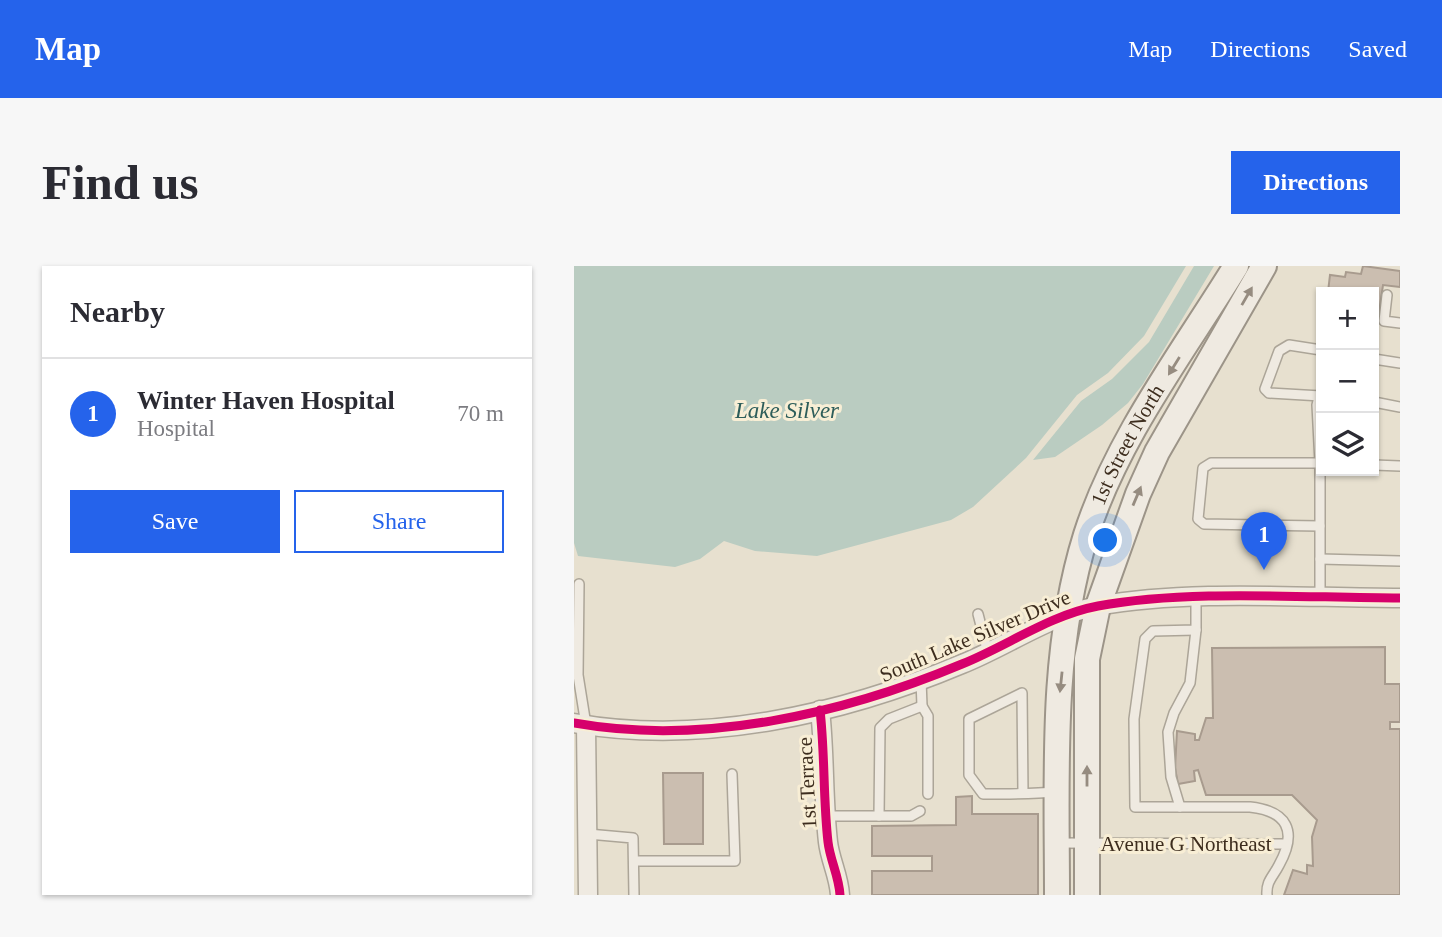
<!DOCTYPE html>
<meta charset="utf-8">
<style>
body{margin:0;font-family:Georgia,serif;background:#f7f7f7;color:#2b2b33}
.controls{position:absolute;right:21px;top:21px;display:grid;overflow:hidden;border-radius:0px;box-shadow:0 2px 5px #0004}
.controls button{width:63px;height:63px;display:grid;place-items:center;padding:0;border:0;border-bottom:2px solid #e1e1e2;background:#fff;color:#2b2b33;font:35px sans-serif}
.you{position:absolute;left:532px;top:275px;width:24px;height:24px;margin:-18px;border:5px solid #fff;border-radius:50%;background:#1a73e8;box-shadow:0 0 0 10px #1a73e833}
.badge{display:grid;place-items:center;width:46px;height:46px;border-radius:50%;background:#2563eb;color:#fff;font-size:23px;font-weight:700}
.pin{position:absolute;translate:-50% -58px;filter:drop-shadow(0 2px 4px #0008)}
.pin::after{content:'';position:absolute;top:37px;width:24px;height:21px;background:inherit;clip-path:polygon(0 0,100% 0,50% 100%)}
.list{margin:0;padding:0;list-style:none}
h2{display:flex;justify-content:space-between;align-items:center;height:91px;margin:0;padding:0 28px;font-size:30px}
h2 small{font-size:23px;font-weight:400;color:#7c7c81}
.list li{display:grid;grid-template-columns:46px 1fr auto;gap:21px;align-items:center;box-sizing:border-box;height:112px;padding:0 28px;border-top:2px solid #e1e1e2}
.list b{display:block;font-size:26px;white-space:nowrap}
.list p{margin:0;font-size:23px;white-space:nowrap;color:#7c7c81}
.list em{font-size:23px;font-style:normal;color:#7c7c81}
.actions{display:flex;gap:14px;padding:21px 28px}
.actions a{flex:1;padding:16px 0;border:2px solid #2563eb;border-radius:0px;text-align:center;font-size:24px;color:#2563eb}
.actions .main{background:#2563eb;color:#fff}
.icon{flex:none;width:38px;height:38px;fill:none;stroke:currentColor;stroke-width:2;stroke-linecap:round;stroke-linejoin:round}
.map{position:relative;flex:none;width:826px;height:629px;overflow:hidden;border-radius:0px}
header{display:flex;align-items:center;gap:42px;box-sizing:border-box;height:98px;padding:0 35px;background:#2563eb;color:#fff}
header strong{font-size:33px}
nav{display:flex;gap:38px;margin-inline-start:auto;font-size:24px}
.intro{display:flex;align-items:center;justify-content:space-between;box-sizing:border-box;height:168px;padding:0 42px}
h1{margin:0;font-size:49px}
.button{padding:18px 32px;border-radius:0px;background:#2563eb;color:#fff;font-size:24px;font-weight:700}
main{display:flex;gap:42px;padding:0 42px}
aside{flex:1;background:#fff;border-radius:0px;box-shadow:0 2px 5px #0004}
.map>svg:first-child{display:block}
.water{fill:#baccc1}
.building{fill:#cbbeb0;stroke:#a89b8e;stroke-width:2}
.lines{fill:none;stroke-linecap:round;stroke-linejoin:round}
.lane-casing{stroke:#aca598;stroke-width:12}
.street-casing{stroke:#aca598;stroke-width:21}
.secondary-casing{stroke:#9c9488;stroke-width:28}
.lane{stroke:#efeae1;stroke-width:9}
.street{stroke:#efeae1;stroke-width:18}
.secondary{stroke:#efeae1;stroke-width:24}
.cycleway-casing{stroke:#f8eed5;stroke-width:13}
.cycleway{stroke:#d6006c;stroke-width:9}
.oneway{fill:#968c80}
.labels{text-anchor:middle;stroke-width:6;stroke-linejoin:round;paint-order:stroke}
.street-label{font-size:21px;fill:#3d2d1e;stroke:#f8eed5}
.water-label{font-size:23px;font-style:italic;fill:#2d5d5a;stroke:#f8eed5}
</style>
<header>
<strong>Map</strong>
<nav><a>Map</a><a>Directions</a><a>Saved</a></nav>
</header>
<div class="intro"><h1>Find us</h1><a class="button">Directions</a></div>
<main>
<aside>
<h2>Nearby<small></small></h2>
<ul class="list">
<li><span class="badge">1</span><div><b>Winter Haven Hospital</b><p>Hospital</p></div><em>70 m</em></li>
</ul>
<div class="actions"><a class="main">Save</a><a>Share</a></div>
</aside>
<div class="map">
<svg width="826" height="629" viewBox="0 0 826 629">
<rect width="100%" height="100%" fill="#e7e0cf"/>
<g class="water">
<polygon points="0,0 612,0 570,70 534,107 503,129 452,192 399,241 377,254 243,290 181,285 150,275 126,293 101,301 4,290 0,277"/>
<polygon points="620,0 640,0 569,118 554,137 528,159 481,191 459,194 507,135 538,113 575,76"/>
</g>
<g class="building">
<polygon points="789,0 826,5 826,21 809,19 805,47 800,47 800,26 754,26 756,9 771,11 772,6 787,8"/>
<polygon points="811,381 811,418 826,418 826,456 816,456 816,463 826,463 826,629 710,629 719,604 733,608 733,599 739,600 738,571 743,554 718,529 632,529 624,504 620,505 621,515 604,518 601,502 603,465 621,468 621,474 625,474 632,452 639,452 638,382"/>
<polygon points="89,507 129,507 129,578 90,578"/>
<polygon points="398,530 398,548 464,548 464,629 298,629 298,605 358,605 358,590 298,590 298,560 382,559 382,531"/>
</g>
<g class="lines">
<defs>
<g id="lane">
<polyline points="813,29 810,55 826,57"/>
<polyline points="747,84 715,79 705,85 691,123 695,127 747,130"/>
<polyline points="800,93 826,97"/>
<polyline points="745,131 743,139 746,197 746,332"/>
<polyline points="800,136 826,141"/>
<polyline points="800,199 826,200"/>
<polyline points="746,260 630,258 624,253 629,202 637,197 747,197"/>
<polyline points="746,293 826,295"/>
<polyline points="5,318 4,409 12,459"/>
<path d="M622,332V364L579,365L571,373L560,453L561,541H676C713,545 724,565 705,599C699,611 692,615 693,629"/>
<polyline points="404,348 414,387"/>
<polyline points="347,414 348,440 354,450 354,528"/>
<path d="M449,527L448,427L395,453V509L409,528C433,528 458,528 482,526"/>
<polyline points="606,541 597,511 594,466 600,447 616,417 622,364"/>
<polyline points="253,550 305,550 306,462 315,453 348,440"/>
<polyline points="305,550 337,550 346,545"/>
<polyline points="14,568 59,572 60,629"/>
<polyline points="485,577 712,578"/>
<polyline points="60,595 161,595 158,508"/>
</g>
<g id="street">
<path d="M246,444C251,488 249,532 254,576C256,594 265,610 266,629"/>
<path d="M0,457C129,480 269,448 388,398C433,380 476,349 524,340C616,323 731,332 826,332"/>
<polyline points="12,459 14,629"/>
</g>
<g id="secondary">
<path id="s1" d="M483,629C483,510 476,384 512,269C543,172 609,86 662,0"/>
<polyline points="513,629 513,393 524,340 564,228 583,186 690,0"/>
</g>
</defs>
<use href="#lane" class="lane-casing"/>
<use href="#street" class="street-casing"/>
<use href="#secondary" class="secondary-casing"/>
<use href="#lane" class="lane"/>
<use href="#street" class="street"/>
<use href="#secondary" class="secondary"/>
<defs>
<g id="cycleway">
<path d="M246,444C251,488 249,532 254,576C256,594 265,610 266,629"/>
<path d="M0,457C129,480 269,448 388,398C433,380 476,349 524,340C616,323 731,332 826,332"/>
</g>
</defs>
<use href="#cycleway" class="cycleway-casing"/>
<use href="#cycleway" class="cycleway"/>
</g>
<defs><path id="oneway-solid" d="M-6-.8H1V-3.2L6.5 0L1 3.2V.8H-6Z" transform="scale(1.75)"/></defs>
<g class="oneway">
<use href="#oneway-solid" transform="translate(673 30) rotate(-60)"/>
<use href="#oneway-solid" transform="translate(600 100) rotate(122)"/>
<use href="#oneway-solid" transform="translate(563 230) rotate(-67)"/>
<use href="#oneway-solid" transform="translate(487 416) rotate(96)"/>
<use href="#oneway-solid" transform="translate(513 510) rotate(-90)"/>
</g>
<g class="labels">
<g class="street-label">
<text dy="7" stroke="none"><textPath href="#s1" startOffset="462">1st Street North</textPath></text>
<text transform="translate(401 370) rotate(-23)" y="7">South Lake Silver Drive</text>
<text transform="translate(233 517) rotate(-93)" y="7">1st Terrace</text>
<text x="612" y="585">Avenue G Northeast</text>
</g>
<g class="water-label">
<text x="213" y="152">Lake Silver</text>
</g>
</g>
</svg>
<div class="controls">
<button>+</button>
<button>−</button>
<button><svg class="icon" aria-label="layers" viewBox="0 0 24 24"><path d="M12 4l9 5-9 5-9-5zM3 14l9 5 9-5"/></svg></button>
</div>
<div class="you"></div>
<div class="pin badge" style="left:690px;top:304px">1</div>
</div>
</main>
